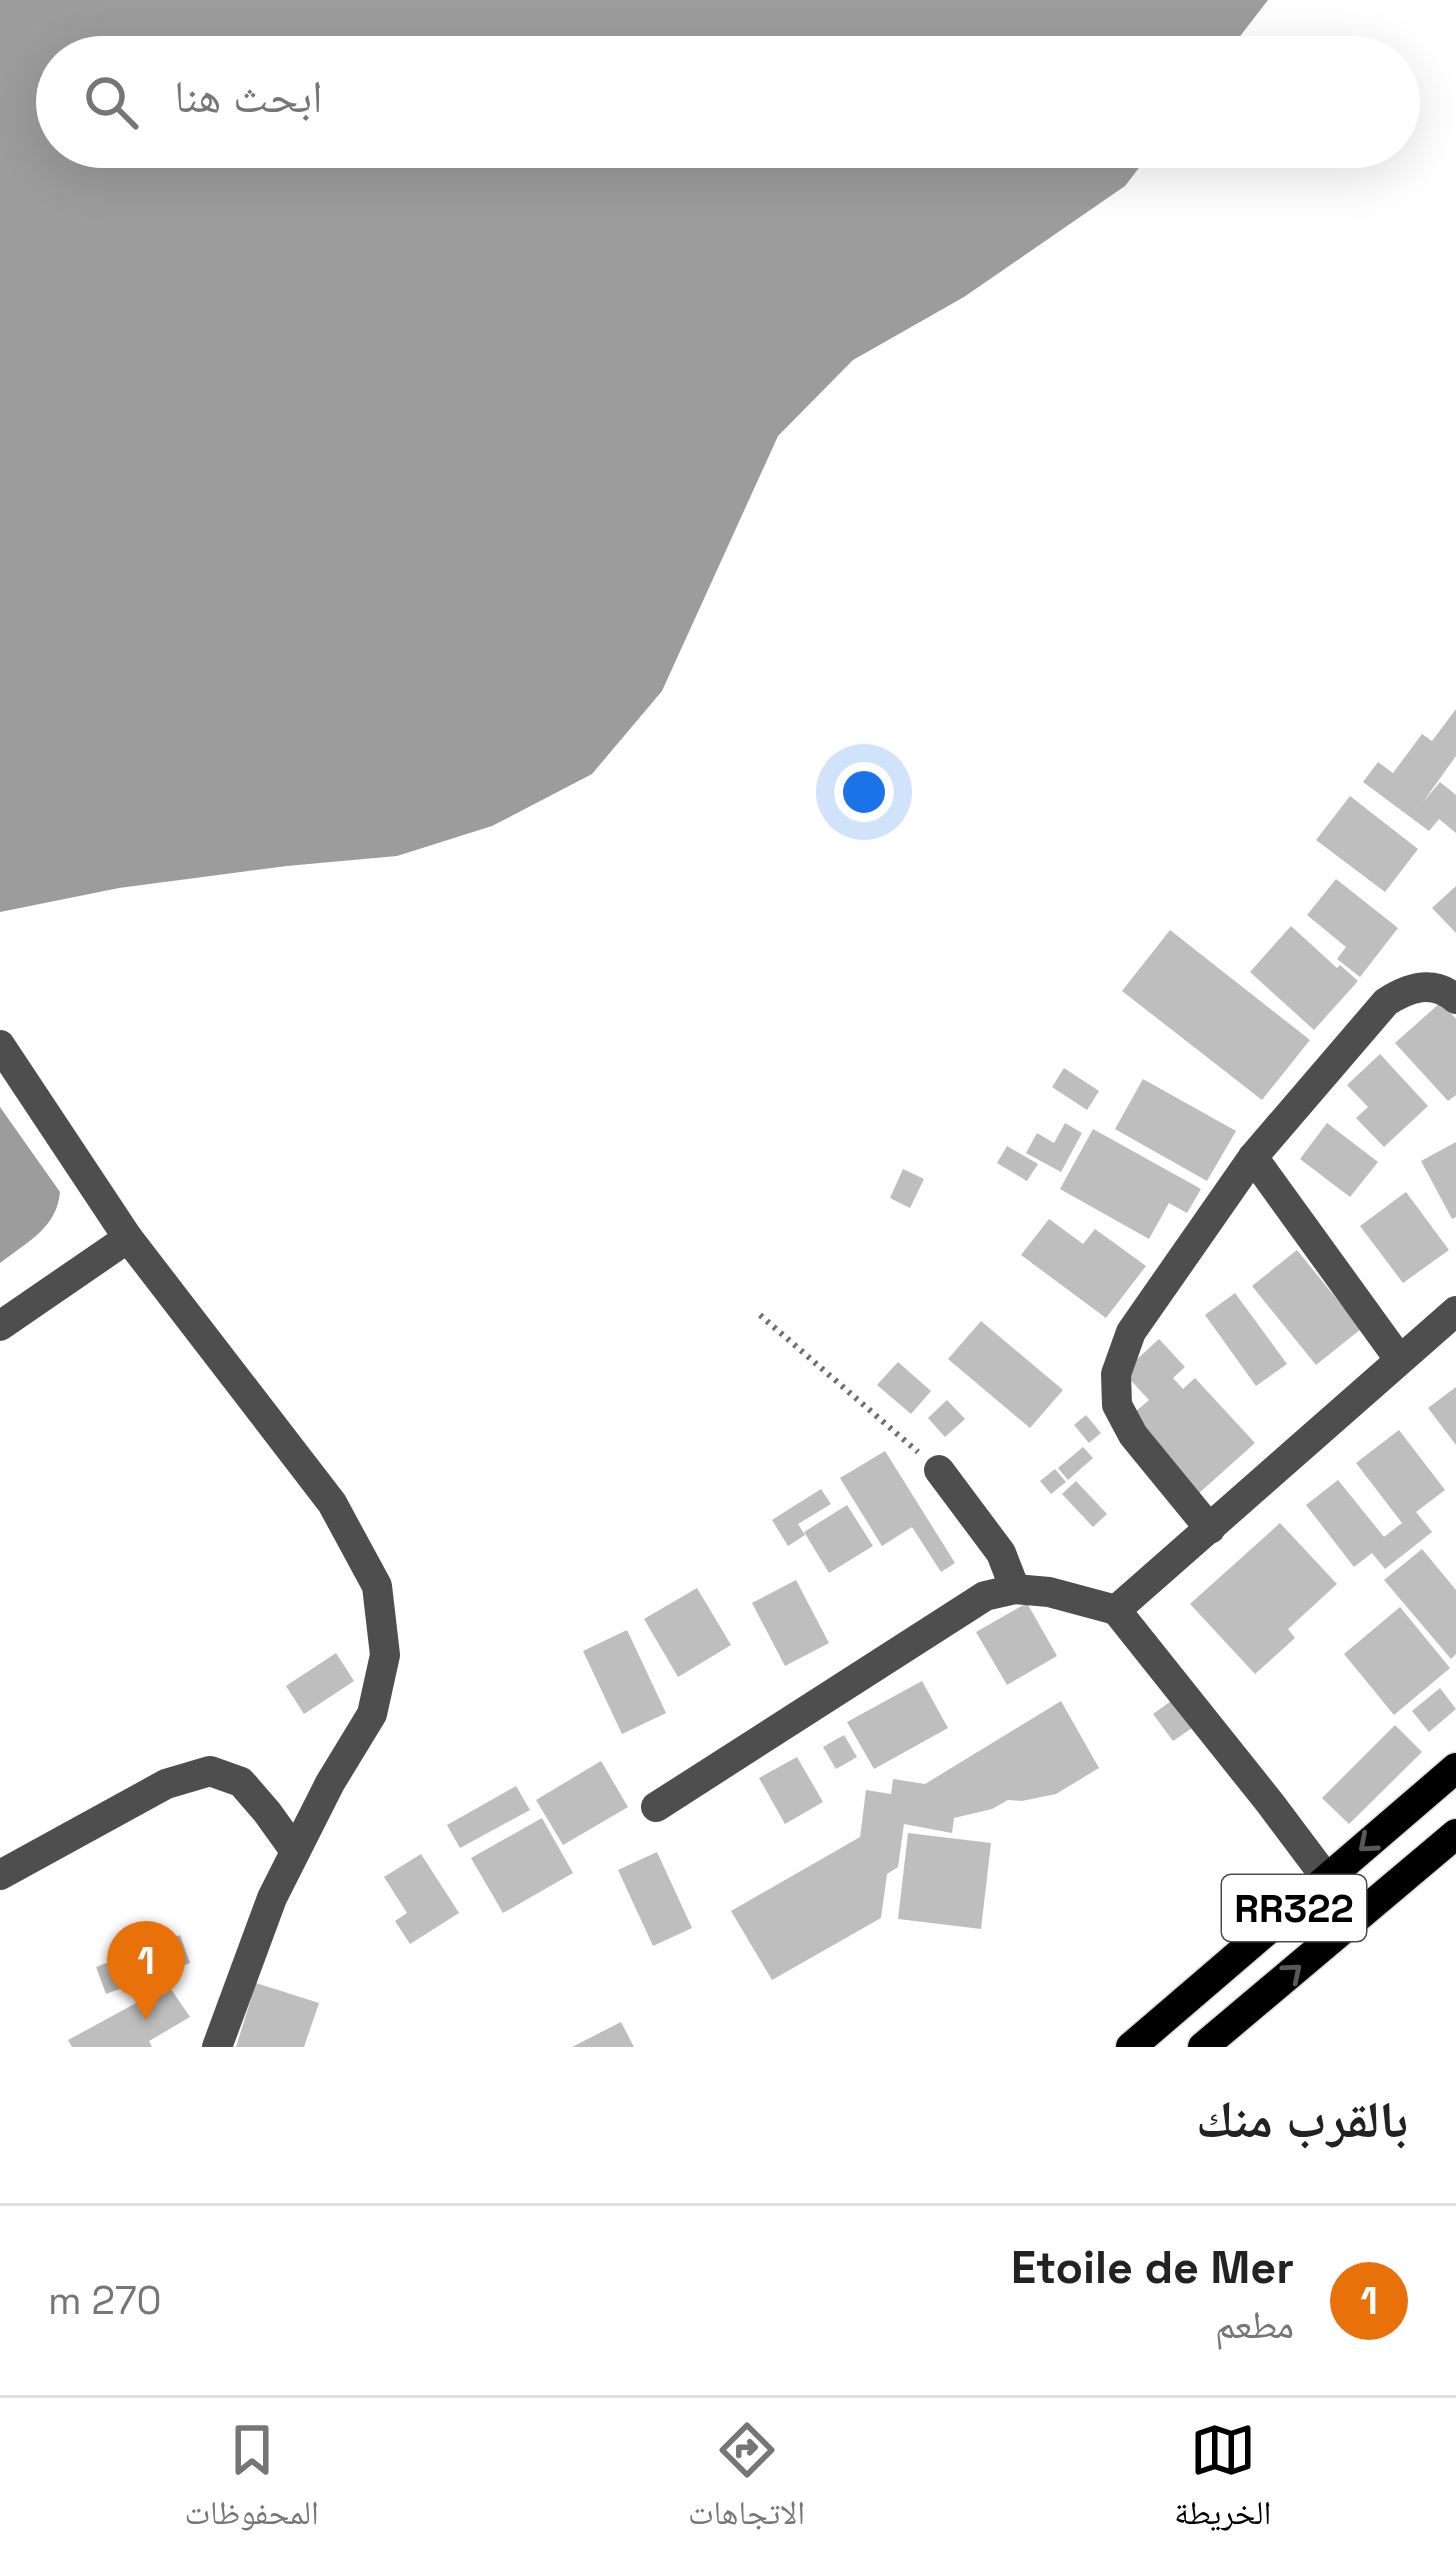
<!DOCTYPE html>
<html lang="ar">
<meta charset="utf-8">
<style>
body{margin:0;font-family:"Space Grotesk","Noto Naskh Arabic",sans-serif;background:#f2f2f2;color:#222;direction:rtl}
.you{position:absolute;left:864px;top:792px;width:42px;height:42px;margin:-30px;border:9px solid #fff;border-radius:50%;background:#1a73e8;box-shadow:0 0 0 18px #1a73e833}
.badge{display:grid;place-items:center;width:78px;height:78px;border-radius:50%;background:#000;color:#fff;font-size:39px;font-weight:700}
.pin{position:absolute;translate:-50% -99px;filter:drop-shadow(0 3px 6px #0008)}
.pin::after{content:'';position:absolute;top:63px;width:42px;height:36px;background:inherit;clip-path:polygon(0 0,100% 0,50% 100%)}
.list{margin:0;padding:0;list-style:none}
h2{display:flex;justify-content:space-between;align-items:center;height:156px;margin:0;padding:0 48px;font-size:51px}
h2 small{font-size:39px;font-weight:400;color:#767676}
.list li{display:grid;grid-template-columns:78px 1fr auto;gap:36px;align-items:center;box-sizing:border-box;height:192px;padding:0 48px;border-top:3px solid #e0e0e0}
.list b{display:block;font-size:45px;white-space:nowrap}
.list p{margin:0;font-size:39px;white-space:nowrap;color:#767676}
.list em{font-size:39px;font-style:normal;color:#767676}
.icon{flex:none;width:66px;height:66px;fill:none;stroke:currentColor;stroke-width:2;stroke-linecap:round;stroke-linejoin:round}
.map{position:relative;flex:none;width:1456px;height:2047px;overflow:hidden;direction:ltr}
.search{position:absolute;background:#fff;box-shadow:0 12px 48px #0002;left:36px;right:36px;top:36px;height:132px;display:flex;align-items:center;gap:30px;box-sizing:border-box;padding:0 42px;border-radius:66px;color:#767676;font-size:45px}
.sheet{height:348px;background:#fff}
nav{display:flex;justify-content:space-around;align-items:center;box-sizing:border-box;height:168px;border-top:3px solid #e0e0e0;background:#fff;font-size:33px;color:#767676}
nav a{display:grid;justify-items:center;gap:6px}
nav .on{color:#000}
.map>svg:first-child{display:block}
.water{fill:#9c9c9c}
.building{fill:#bebebe}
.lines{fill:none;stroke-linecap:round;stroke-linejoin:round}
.major-casing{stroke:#dbdbdb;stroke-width:33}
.path{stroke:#707070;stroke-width:6;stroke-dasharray:3 6;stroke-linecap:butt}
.minor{stroke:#4e4e4e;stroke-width:30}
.major{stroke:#000;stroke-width:30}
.oneway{stroke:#595959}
.labels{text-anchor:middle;stroke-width:10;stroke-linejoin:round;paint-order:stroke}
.shield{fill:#fff;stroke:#4c4c4c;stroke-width:3}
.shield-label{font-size:39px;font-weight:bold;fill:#000}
</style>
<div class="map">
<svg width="1456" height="2047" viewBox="0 0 1456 2047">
<rect width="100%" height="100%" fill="#fff"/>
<g class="water">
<polygon points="0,0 1268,0 1224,57 57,57 57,147 1155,147 1125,186 964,297 853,360 778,436 662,691 592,774 492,826 397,856 287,866 119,888 0,912"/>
<path d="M0,1107L60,1192C57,1228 27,1242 0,1263Z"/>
</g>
<g class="building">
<polygon points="1456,709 1456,756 1423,802 1440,782 1456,795 1456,833 1439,819 1429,831 1363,782 1378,762 1393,773 1422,734 1432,741"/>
<polygon points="1350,796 1418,849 1385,892 1316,840"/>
<polygon points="1336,879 1398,928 1360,977 1337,959 1346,947 1307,915"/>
<polygon points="1456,886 1456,933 1432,908"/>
<polygon points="1291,926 1337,968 1340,965 1358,981 1314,1030 1250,972"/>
<polygon points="1170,930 1310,1040 1262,1100 1122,991"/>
<polygon points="1441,1002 1456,1019 1456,1095 1448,1101 1395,1043"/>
<polygon points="1380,1054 1428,1106 1384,1147 1356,1118 1368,1107 1347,1085"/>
<polygon points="1064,1068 1099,1091 1087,1110 1052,1087"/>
<polygon points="1143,1079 1236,1131 1207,1181 1115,1129"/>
<polygon points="1065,1123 1082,1133 1061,1172 1026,1153 1037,1133 1054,1143"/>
<polygon points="1327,1123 1378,1162 1350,1197 1300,1159"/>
<polygon points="1093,1129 1201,1189 1187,1213 1169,1203 1149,1239 1060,1189"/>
<polygon points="1456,1142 1456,1217 1452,1219 1421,1161"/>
<polygon points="1007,1146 1038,1164 1027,1181 997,1163"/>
<polygon points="903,1169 924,1179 910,1208 890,1198"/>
<polygon points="1406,1192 1449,1250 1403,1283 1360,1226"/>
<polygon points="1049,1219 1083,1244 1095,1229 1146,1266 1106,1318 1021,1255"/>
<polygon points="1297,1250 1361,1329 1316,1365 1252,1286"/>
<polygon points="1235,1293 1287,1364 1256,1386 1205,1315"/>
<polygon points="981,1321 1063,1390 1030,1428 948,1359"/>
<polygon points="1159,1339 1185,1367 1173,1378 1183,1389 1195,1378 1255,1443 1198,1494 1128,1418 1149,1400 1123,1372"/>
<polygon points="898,1362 931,1391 911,1414 877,1385"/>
<polygon points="1456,1387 1456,1445 1428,1408"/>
<polygon points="947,1400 965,1419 945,1437 928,1418"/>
<polygon points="1086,1415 1101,1433 1089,1443 1074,1425"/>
<polygon points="1399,1430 1445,1490 1416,1512 1432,1532 1385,1569 1372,1553 1354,1567 1306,1505 1338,1480 1384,1537 1402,1523 1356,1463"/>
<polygon points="1083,1447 1093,1458 1068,1480 1058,1468"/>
<polygon points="885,1451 955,1563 941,1572 912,1527 882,1546 840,1478"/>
<polygon points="1055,1469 1066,1482 1051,1494 1040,1481"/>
<polygon points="1076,1481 1107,1514 1093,1527 1062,1494"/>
<polygon points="821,1489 831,1504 798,1524 805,1535 788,1546 772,1520"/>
<polygon points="847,1505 873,1546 829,1573 804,1532"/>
<polygon points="1280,1523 1337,1584 1288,1629 1295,1638 1255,1674 1190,1604"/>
<polygon points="1422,1549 1456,1590 1456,1654 1451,1659 1384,1580"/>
<polygon points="796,1580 829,1643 785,1666 752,1603"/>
<polygon points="697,1588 731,1645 678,1677 644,1619"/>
<polygon points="1027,1603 1057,1656 1007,1685 976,1632"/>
<polygon points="1400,1607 1450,1668 1394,1715 1344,1654"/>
<polygon points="627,1630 666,1713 622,1734 583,1651"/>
<polygon points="336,1653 354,1681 304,1714 286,1686"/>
<polygon points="922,1681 948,1728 874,1769 847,1722"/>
<polygon points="1440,1688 1456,1709 1429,1732 1412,1711"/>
<polygon points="1178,1696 1198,1724 1173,1741 1153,1714"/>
<polygon points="1061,1701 1099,1768 1056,1794 1022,1801 1008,1800 992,1809 954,1818 952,1833 904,1824 898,1867 887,1874 881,1918 772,1980 731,1911 860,1837 866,1790 891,1794 893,1779 925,1784"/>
<polygon points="1395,1725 1422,1752 1349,1824 1322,1798"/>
<polygon points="844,1735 857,1757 836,1769 823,1747"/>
<polygon points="797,1757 823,1802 785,1824 759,1778"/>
<polygon points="601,1761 628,1807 563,1845 536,1800"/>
<polygon points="516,1786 530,1810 460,1848 447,1825"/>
<polygon points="542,1818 573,1873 503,1913 471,1858"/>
<polygon points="908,1833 991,1843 981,1929 898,1919"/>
<polygon points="657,1852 692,1928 653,1946 618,1870"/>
<polygon points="421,1854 459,1913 410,1944 395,1921 407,1913 384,1877"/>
<polygon points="180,1935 190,1963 106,1994 96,1967"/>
<polygon points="256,1983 319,2003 304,2047 236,2047"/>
<polygon points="162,1989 164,1992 171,1989 190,2017 149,2041 152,2047 72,2047 68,2040"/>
<polygon points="621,2022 634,2047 572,2047"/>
</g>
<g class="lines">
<defs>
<g id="major">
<polyline points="1131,2047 1456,1768"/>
<polyline points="1203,2047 1456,1834"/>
</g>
</defs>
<use href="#major" class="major-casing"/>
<polyline class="path" points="760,1315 918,1452"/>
<g class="minor">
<polyline points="0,1045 128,1238 332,1503 377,1586 385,1655 372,1714 330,1783 272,1898 217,2047"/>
<polyline points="1253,1157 1399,1359"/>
<polyline points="0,1326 128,1238"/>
<polyline points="939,1470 1001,1553 1015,1589"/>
<path d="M1210,1529L1133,1435L1117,1405L1116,1374L1131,1332L1253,1157L1386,1002C1409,987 1433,979 1456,999"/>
<polyline points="656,1807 985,1596 1015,1589 1049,1592 1116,1610"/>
<polyline points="0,1875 166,1784 210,1771 241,1782 267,1812 295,1851"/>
<polyline points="1327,1879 1270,1803 1116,1610 1456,1311"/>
</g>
<use href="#major" class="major"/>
</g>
<defs><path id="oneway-chevron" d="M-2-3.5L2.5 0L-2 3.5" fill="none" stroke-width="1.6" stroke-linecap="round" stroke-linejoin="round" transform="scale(3)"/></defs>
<g class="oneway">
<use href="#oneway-chevron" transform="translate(1367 1844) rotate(139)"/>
<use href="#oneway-chevron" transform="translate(1293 1972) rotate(-40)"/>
</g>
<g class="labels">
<rect class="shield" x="1222" y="1875" width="144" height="66" rx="9"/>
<g class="shield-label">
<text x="1294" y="1922">RR322</text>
</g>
</g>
</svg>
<div class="you"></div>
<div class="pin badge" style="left:146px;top:2020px;background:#e8710a">1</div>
<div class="search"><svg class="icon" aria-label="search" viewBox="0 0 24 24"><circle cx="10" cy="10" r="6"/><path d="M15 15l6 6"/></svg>ابحث هنا</div>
</div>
<section class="sheet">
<h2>بالقرب منك<small></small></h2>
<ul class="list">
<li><span class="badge" style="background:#e8710a">1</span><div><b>Etoile de Mer</b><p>مطعم</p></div><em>270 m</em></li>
</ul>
</section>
<nav>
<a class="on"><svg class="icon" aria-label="map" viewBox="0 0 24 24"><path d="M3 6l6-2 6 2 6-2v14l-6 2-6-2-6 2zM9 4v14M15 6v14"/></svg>الخريطة</a>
<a><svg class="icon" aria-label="directions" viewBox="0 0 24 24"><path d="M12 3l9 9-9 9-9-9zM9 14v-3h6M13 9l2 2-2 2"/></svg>الاتجاهات</a>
<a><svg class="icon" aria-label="saved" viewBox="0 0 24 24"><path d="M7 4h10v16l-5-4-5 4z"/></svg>المحفوظات</a>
</nav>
